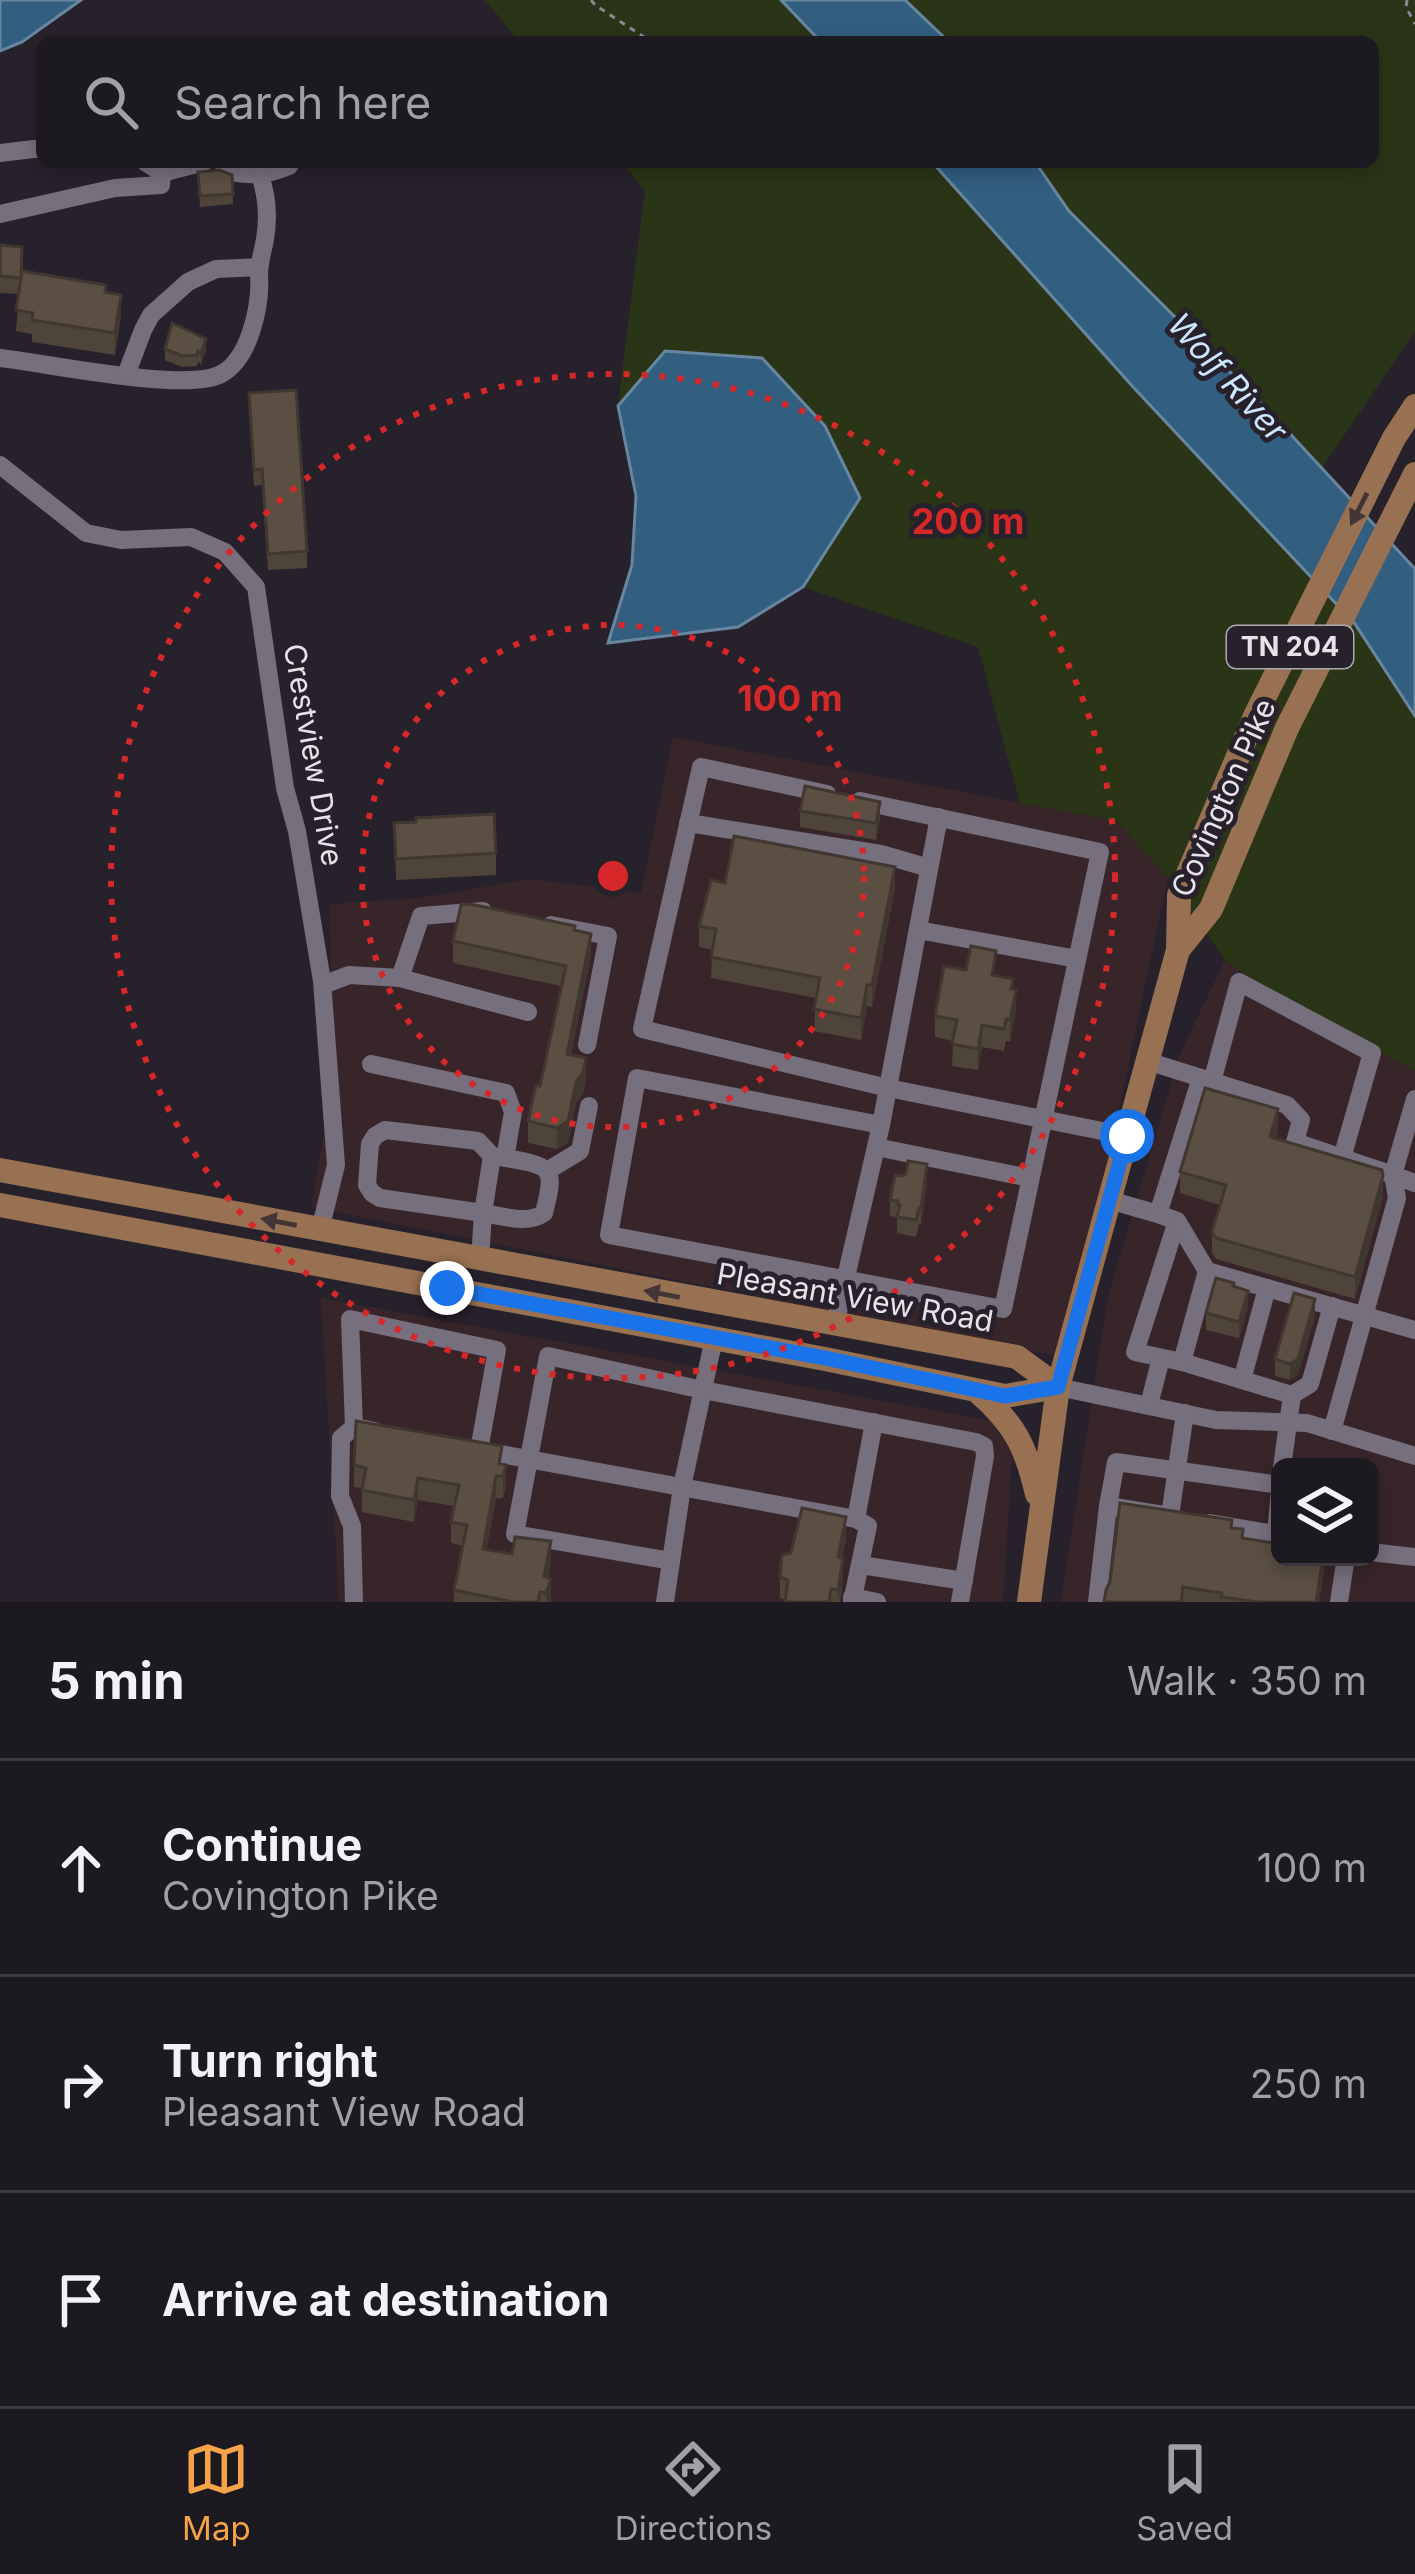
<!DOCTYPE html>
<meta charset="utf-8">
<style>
body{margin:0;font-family:Inter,sans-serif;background:#25222a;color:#f1f3f6}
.controls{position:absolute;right:36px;bottom:36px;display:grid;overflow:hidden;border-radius:18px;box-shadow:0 6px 18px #0003}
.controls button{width:108px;height:108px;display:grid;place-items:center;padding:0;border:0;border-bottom:3px solid #3b383f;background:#1d1921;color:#f1f3f6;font:60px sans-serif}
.stop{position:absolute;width:36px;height:36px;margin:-27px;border:9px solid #1a73e8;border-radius:50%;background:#fff}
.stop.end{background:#1a73e8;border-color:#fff;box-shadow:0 3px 12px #0008}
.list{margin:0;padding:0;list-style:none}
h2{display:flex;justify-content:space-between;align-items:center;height:156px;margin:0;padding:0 48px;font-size:51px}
h2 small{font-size:39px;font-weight:400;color:#a0a0a5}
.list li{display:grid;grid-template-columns:78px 1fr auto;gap:36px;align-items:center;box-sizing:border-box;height:216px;padding:0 48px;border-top:3px solid #3b383f}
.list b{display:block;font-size:45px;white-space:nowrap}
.list p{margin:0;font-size:39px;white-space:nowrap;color:#a0a0a5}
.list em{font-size:39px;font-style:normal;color:#a0a0a5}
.icon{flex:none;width:66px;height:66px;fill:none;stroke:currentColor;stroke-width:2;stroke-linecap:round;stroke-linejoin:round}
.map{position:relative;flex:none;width:1415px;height:1602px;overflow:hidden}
.search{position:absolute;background:#1d1921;box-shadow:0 6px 18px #0003;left:36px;right:36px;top:36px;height:132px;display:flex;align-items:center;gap:30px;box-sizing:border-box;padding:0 42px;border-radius:18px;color:#a0a0a5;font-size:45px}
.sheet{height:804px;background:#1d1921}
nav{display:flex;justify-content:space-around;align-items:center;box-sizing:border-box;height:168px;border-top:3px solid #3b383f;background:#1d1921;font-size:33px;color:#a0a0a5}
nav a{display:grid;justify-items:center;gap:6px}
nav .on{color:#f6a248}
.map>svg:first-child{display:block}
.commercial{fill:#382529;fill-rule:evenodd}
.green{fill:#2a3416}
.water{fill:#325e80;stroke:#6886a0;stroke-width:3}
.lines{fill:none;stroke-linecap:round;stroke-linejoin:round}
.path{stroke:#8c8791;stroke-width:3;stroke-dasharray:6 6;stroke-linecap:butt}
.minor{stroke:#766f7d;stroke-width:18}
.major{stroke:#987153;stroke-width:24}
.wall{fill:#4e443a}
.shaded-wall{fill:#403730}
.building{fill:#5b4f44;stroke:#403730;stroke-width:3}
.oneway{fill:#433536}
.route{stroke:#1a73e8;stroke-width:15}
.ring{fill:none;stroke:#d62828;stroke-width:6;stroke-dasharray:6 12}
.labels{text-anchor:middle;stroke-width:10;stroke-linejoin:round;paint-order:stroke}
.shield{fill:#27212c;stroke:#ada9b2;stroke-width:3}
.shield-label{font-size:27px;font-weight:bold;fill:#e7e3eb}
.street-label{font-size:30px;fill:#e7e3eb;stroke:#27212c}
.water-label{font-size:33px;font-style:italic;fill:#cce6fd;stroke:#27212c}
.centre{fill:#d62828;stroke:#27212c;stroke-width:6}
.ring-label{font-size:36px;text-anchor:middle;font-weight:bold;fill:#d62828;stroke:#27212c;stroke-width:10;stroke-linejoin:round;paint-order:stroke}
</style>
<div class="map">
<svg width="1415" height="1602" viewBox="0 0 1415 1602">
<rect width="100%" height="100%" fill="#27212c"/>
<g class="commercial">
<polygon points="673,737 1116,821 1168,878 1066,1358 311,1207 331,1092 330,904 419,898 530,879 641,893"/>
<path d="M1225,960L1271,992L1415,1071V1602H1061L1108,1296L1180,1054ZM1280,1467H1370V1557H1280Z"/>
<polygon points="321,1298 1014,1425 1003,1602 339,1602"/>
</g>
<g class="green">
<polygon points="485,0 780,0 821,42 520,42"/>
<polygon points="905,0 1415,0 1415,331 1322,468 1269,411 1069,211 1035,162 1373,162 1373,42 949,42"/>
<polygon points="621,162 932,162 1134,388 1355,624 1415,716 1415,1071 1271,992 1225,960 1168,878 1116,821 1020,803 978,647 803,587 860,497 665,351 618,406 645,191"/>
</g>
<g class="water">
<polygon points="0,0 81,0 22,42 0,51"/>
<polygon points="781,0 905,0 949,42 821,42"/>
<polygon points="932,162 1035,162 1069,211 1269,411 1415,569 1415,716 1355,624 1134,388"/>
<polygon points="665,351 762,358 825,426 860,498 803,587 738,627 608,643 632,565 636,496 618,406"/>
</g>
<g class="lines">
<g class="path">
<polyline points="591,0 595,5 644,37 646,42"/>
<polyline points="1407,0 1406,7 1415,24"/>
</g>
<g class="minor">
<polyline points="0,153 42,148"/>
<path d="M222,162L229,172C251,176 268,175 289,166L291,162"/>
<polyline points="162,173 204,162"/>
<polyline points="0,214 115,188 161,185 162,173 145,162"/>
<path d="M0,358C46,363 186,393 221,374C250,359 261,305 259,275C259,262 263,251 265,239C269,216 267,196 260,175"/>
<polyline points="126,375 143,330 151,315 188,282 216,269 259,267"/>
<polyline points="0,465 86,533 121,540 191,537 225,552 256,587 285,788 297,831 322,981 336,1165 320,1230"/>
<polyline points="827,794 701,767 642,1029 888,1088 1127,1136"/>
<polyline points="860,801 1100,852 1003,1309 609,1235 637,1078 881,1125 939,817"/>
<polyline points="688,823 881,854 929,868"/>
<polyline points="551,925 608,936 587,1045"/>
<polyline points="918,930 1077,959"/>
<polyline points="400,978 421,916 483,911"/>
<polyline points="323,985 349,975 400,978 528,1012"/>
<polyline points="1147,1061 1287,1105 1301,1120 1295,1142 1393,1175 1415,1099"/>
<polyline points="371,1064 506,1093 513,1112 505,1158"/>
<polyline points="1212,1082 1239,982 1372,1053 1342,1158"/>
<polyline points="876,1147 1030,1178"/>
<polyline points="547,1171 580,1151 589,1106"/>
<polyline points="1109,1200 1158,1214 1201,1078"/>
<polyline points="1158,1214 1177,1221 1135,1352 1182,1362 1292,1395 1282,1467"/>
<polyline points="1177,1221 1207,1271 1415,1330"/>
<path d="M480,1260L483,1213C503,1216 527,1225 544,1213C546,1203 553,1183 548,1173C543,1162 504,1158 492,1156L483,1213L380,1198L372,1193L367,1185L370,1144L375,1136L385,1130L478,1141L492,1156"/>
<polyline points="835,1325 881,1125"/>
<polyline points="1182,1362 1207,1271"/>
<polyline points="1242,1380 1267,1288"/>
<polyline points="1058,1387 1216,1420 1307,1423 1415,1456"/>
<polyline points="1292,1395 1310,1384 1332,1306"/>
<polyline points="1149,1405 1161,1358"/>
<polyline points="354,1427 350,1319 497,1350 479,1450"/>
<polyline points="1332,1431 1397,1198 1393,1175 1415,1183"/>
<polyline points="479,1450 856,1519 868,1526 852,1602"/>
<polyline points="1108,1506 1116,1462 1280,1485"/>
<polyline points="856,1519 874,1422"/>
<polyline points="1210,1523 1280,1535"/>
<polyline points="1276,1534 1280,1490"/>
<polyline points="1370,1552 1415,1557"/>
<polyline points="671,1561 515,1534 548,1356 703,1390 976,1442 984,1446 985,1456 960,1602"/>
<polyline points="861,1565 964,1581"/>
<polyline points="852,1597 877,1602"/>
<polyline points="354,1602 352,1526 340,1496 341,1438 354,1427 375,1431"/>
<polyline points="665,1602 682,1487 714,1338"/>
<polyline points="1097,1602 1108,1506 1170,1516 1185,1413"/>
<polyline points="1339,1602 1346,1557"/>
</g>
<g class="major">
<polyline points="1178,950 1211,909 1287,728 1415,474"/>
<polyline points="0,1170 1017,1357 1058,1387"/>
<polyline points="0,1205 825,1359 1005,1396 1058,1387"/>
<path d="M978,1392C1015,1424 1026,1447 1037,1494"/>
<polyline points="1029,1602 1058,1387 1178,950 1179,895 1256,714 1394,438 1415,406"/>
</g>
</g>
<g class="wall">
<polygon points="198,172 232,175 233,204 200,207"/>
<polygon points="0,245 22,277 106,292 121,316 115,355 32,342 32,334 16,331 19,294 0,293"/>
<polygon points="165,349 206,350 201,364 198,362 197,366 182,367 165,360"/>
<polygon points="249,393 307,551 307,568 268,570 262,485 254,486"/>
<polygon points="800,811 880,819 876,840 800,827"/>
<polygon points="394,823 496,853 496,875 396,880"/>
<polygon points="725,883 895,888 872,1007 867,1006 861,1040 814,1031 816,998 711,978 712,950 699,947 699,926"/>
<polygon points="575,930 591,955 571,1055 586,1080 583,1094 576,1103 568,1143 557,1149 528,1143 528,1121 540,1086 561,986 453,963 453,941"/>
<polygon points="996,975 1013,989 1016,1011 1010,1041 1006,1041 1004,1051 982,1047 978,1070 952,1066 953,1041 935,1037 935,1016"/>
<polygon points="1278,1130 1276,1138 1383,1197 1355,1299 1216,1259 1212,1253 1212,1232 1220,1205 1180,1193 1180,1172"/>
<polygon points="927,1181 921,1225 919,1224 916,1237 897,1233 897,1217 890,1216 890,1200"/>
<polygon points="1234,1287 1248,1307 1239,1338 1206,1330 1206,1313"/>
<polygon points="1315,1316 1298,1375 1290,1380 1275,1376 1275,1359"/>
<polygon points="502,1464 506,1486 503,1498 496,1498 486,1550 551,1563 548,1578 550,1602 454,1602 454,1590 463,1546 451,1543 451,1522 454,1506 418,1500 414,1522 362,1512 362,1488 354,1487 354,1465"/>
<polygon points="1232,1528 1243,1538 1324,1557 1319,1602 1104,1602"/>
<polygon points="846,1539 842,1558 843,1580 840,1602 785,1602 785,1600 780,1598 780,1577"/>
</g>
<g class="shaded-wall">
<polygon points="121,295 121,316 115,355 115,333"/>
<polygon points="206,339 206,350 201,364 201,353"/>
<polygon points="880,802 880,819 876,840 876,823"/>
<polygon points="895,867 895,888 872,1007 872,985"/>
<polygon points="591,934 591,955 567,1076 567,1054"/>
<polygon points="867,985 867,1006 861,1040 861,1018"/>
<polygon points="1016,990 1016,1011 1010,1041 1010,1020"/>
<polygon points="982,1025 982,1047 978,1070 978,1049"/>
<polygon points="586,1058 586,1080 583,1094 576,1103 568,1143 557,1149 557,1128"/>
<polygon points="1278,1109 1278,1130 1270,1158 1270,1137"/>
<polygon points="927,1164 927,1181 921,1225 921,1209"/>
<polygon points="1383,1176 1383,1197 1355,1299 1355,1277"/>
<polygon points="1248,1291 1248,1307 1239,1338 1239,1322"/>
<polygon points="1315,1299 1315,1316 1298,1375 1290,1380 1290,1364"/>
<polygon points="506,1465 506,1486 503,1498 503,1476"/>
<polygon points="496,1476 496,1498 483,1571 483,1549"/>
<polygon points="418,1478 418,1500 414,1522 414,1500"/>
<polygon points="846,1517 846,1539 838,1578 838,1557"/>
<polygon points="551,1541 551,1563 544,1597 544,1576"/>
<polygon points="1323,1557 1324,1571 1319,1602 1316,1602"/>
<polygon points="843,1559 843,1580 838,1602 838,1590"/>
<polygon points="551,1579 551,1601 546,1602 546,1593"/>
</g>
<g class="building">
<polygon points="219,170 232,175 233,194 200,196 198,172"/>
<polygon points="0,245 22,247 21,278 0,276"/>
<polygon points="22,271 106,285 105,292 121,295 115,333 32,320 33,313 16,310"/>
<polygon points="172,323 206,339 201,353 198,351 197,355 182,356 165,349"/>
<polygon points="296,390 307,551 268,554 262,469 254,470 249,393"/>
<polygon points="805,786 880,802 876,823 800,811"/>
<polygon points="494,814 496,853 396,859 394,823 416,822 416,818"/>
<polygon points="734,836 895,867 872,985 867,985 861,1018 814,1009 820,978 711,957 716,929 699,926 711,880 725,883"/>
<polygon points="470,904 575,926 574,930 591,934 567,1054 586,1058 583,1073 576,1082 568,1121 557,1128 528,1121 536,1085 540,1086 566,966 453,941 461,905"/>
<polygon points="971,946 996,951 992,975 1013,979 1011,989 1016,990 1010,1020 1006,1019 1004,1029 982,1025 978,1049 952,1044 957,1020 935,1016 944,966 966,970"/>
<polygon points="1205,1088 1278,1109 1270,1137 1382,1170 1383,1176 1355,1277 1216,1238 1212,1232 1226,1185 1180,1172"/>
<polygon points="908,1161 927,1164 921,1209 919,1208 916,1220 897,1217 900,1205 897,1204 898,1201 890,1200 895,1175 903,1176 906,1173"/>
<polygon points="1216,1278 1234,1283 1233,1286 1248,1291 1239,1322 1206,1313"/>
<polygon points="1294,1293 1315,1299 1298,1359 1290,1364 1275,1359"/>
<polygon points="356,1421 502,1446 499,1464 506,1465 503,1476 496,1476 483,1549 512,1554 515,1537 551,1541 544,1576 551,1579 546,1593 540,1592 538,1602 513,1602 454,1590 467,1525 451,1522 459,1485 418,1478 414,1500 362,1490 366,1468 354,1465"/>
<polygon points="1120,1503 1232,1520 1231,1528 1243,1529 1242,1538 1280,1544 1280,1557 1323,1557 1316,1602 1258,1602 1221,1597 1222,1593 1183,1587 1181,1602 1104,1602 1106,1590 1110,1582"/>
<polygon points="802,1508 846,1517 838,1557 843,1559 838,1590 831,1589 829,1602 785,1602 788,1580 780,1577 782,1555 791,1553"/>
</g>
<defs><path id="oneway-solid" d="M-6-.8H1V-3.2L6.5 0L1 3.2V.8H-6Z" transform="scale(3)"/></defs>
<g class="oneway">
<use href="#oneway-solid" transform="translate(1359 509) rotate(117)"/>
<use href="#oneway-solid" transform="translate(279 1222) rotate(-169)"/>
<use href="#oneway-solid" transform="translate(662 1294) rotate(-169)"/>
</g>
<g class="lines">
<polyline class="route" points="447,1288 825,1358 1005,1396 1058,1387 1127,1136"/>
</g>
<g class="ring">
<circle cx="613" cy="876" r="251"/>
<circle cx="613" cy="876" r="502"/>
</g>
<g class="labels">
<rect class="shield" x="1227" y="626" width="126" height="42" rx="9"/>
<g class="shield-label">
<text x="1290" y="656">TN 204</text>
</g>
<g class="street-label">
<text transform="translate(313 755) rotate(80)" y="10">Crestview Drive</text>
<text transform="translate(1224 798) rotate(-66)" y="10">Covington Pike</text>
<text transform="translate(855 1298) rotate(10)" y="10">Pleasant View Road</text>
</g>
<g class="water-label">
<text transform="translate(1228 377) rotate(48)" y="12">Wolf River</text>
</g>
</g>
<circle cx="613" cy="876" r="18" class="centre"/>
<g class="ring-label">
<text x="968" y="534">200 m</text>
<text x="790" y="711">100 m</text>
</g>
</svg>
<div class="controls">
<button><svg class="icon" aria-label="layers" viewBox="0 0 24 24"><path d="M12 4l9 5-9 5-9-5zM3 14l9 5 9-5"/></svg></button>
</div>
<div class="stop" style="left:1127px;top:1136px"></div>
<div class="stop end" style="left:447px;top:1288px"></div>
<div class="search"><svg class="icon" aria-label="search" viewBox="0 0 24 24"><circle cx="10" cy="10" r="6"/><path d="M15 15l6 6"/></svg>Search here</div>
</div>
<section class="sheet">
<h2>5 min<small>Walk · 350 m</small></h2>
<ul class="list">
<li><svg class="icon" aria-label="ahead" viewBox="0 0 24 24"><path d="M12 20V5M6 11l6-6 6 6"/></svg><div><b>Continue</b><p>Covington Pike</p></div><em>100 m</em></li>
<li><svg class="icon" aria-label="right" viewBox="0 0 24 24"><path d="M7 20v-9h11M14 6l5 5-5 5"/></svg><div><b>Turn right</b><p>Pleasant View Road</p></div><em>250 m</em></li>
<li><svg class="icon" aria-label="arrive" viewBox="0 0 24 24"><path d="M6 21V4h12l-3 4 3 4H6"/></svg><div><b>Arrive at destination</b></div></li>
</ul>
</section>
<nav>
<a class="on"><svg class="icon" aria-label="map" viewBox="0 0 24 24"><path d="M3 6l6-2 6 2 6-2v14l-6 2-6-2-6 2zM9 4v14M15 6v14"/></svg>Map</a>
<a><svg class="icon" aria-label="directions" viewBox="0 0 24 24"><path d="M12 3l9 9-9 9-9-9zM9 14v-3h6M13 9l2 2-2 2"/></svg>Directions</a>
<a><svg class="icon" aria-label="saved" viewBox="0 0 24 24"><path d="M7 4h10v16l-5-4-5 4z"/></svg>Saved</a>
</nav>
